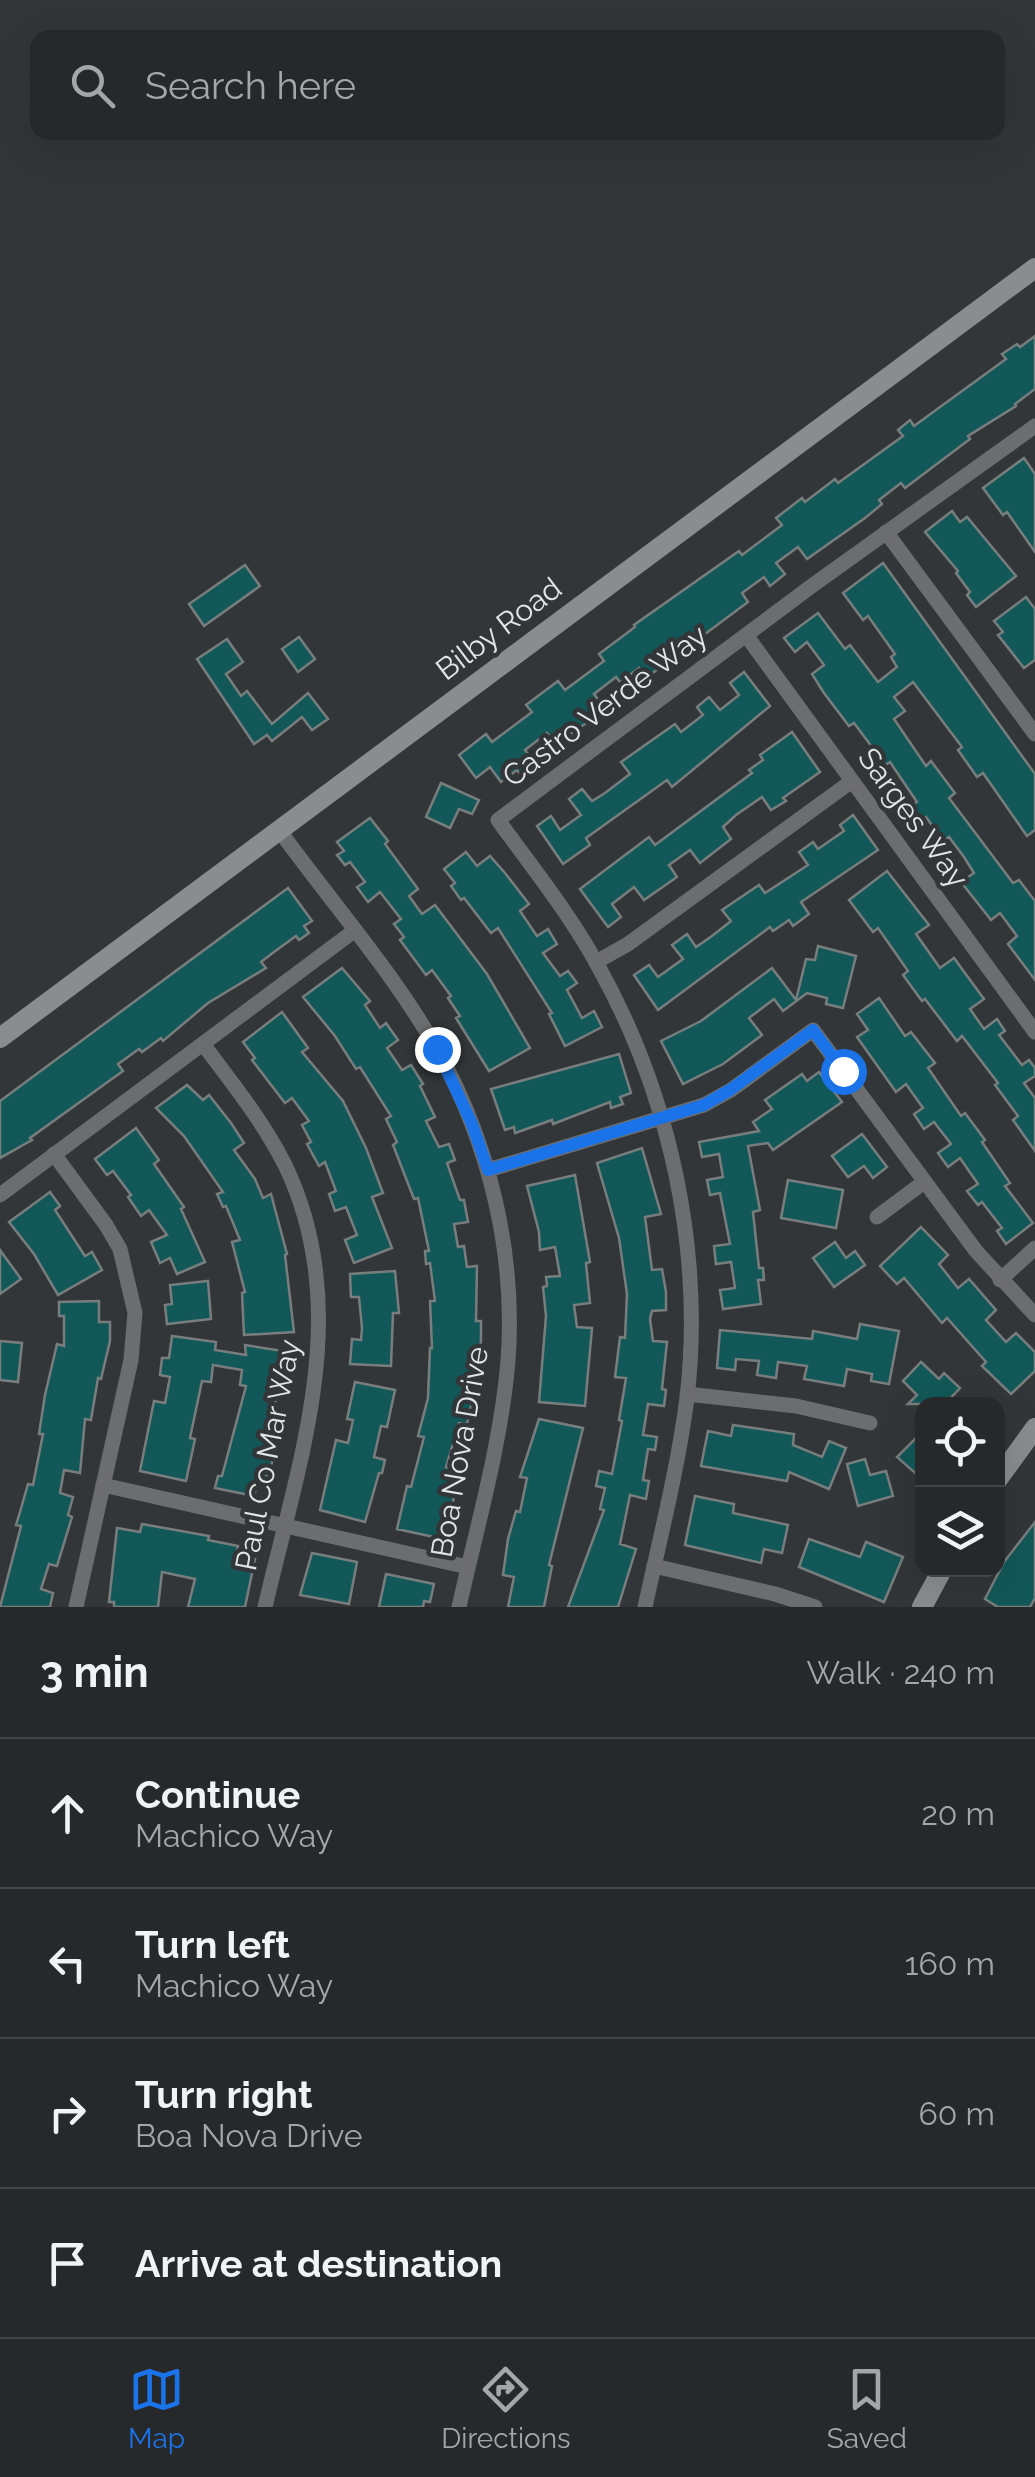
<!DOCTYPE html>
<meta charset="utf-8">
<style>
body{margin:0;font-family:Raleway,sans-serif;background:#323436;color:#f1f3f6}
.controls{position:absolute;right:30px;bottom:30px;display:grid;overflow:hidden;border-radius:20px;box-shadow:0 10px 40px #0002}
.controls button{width:90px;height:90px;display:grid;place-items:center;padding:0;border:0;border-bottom:2px solid #424447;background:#26282a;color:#f1f3f6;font:50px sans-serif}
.stop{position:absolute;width:30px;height:30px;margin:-22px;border:8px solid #1a73e8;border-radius:50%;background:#fff}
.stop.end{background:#1a73e8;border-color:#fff;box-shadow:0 2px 10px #0008}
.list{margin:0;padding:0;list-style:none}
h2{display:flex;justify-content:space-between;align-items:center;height:130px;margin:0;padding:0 40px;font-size:42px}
h2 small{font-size:32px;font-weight:400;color:#a4a6a8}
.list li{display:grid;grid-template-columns:65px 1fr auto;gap:30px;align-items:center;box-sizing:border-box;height:150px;padding:0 40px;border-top:2px solid #424447}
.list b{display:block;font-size:38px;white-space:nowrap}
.list p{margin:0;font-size:32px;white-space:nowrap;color:#a4a6a8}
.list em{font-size:32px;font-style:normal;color:#a4a6a8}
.icon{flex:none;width:55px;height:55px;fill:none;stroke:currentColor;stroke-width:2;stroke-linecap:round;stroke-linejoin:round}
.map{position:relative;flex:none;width:1035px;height:1607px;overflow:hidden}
.search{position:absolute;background:#26282a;box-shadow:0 10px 40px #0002;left:30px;right:30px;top:30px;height:110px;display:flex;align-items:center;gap:25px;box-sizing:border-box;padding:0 35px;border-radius:20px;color:#a4a6a8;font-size:38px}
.sheet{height:730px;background:#26282a}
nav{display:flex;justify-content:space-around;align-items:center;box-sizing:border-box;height:140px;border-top:2px solid #424447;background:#26282a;font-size:28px;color:#a4a6a8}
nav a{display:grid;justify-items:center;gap:5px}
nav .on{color:#1a73e8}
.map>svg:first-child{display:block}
.building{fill:#135858;stroke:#787d7d;stroke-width:2.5}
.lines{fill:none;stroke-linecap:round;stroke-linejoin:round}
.street{stroke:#6c6d6f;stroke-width:15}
.secondary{stroke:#8a8c8e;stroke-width:20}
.route{stroke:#1a73e8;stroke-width:12}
.labels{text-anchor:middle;stroke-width:9;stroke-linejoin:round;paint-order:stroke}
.street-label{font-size:30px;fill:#e3e6e7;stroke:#323638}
</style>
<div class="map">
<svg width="1035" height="1607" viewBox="0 0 1035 1607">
<rect width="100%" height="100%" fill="#323638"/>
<g class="building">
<polygon points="1035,336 1035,389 1015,404 1016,406 968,436 970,439 905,488 901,483 879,500 882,504 865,518 807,559 798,547 776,563 785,574 770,586 764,577 742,593 748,602 646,678 639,668 620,682 616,677 594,694 606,710 555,744 547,733 525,750 535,763 520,774 517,770 501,782 490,767 476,778 459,755 486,734 492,742 532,712 526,705 558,681 565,690 604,661 599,654 635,627 634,625 739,551 742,555 782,525 776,518 802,498 805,502 835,479 838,483 903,436 898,430 910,420 914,426 1006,359 1002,354 1017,344 1020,347"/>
<polygon points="1024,458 1035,474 1035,552 1007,512 1003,515 983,488"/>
<polygon points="952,511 960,522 967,517 1016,576 976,607 967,595 970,592 956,573 958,571 925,532"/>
<polygon points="883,563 1035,774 1035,830 1027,836 983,773 977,777 958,750 962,747 913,682 894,697 905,711 894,719 926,766 931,761 955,793 949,798 1013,883 1019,880 1035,901 1035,980 1008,944 1017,936 1000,913 991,920 961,882 974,873 964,857 949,837 943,841 926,817 918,822 908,808 917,802 890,762 878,770 868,756 875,751 854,723 849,726 824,693 812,674 824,665 807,642 795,652 784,638 818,613 845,649 850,645 878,682 897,667 891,657 895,654 868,616 863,620 843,593"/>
<polygon points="245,565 260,586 204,626 189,604"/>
<polygon points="1026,597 1035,609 1035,660 1024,668 998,635 1003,632 994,621"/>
<polygon points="299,637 315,659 298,672 282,649"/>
<polygon points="227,639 243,662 226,674 241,696 247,691 272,724 308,693 328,719 312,730 302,717 272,741 267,735 254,744 197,659"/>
<polygon points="744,672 770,706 672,787 667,780 586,838 590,845 563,864 537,826 551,816 560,830 581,815 569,799 582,789 592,801 605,793 630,774 621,762 675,724 681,732 703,715 697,707 709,697 720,710 739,695 730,683"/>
<polygon points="792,732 820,772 783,798 786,801 771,810 762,797 736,815 723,827 731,839 700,863 690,850 669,865 677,877 644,900 634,887 612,904 621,917 608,927 580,889 649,837 655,845 752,773 749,770 763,760 760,755"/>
<polygon points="441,783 479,800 472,814 459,809 450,828 426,817"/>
<polygon points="853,815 878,850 801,902 809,914 793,926 789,920 773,931 770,927 658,1010 634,975 649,965 658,977 683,959 672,945 687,934 696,947 712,936 731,921 722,910 759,885 765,893 808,865 799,852 813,842 818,849 844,831 840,825"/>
<polygon points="370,818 388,841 385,844 418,889 409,896 422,914 435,905 487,974 530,1048 489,1071 456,1018 460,1016 448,998 451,996 432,970 426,975 400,940 404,937 394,924 401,919 380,892 368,902 357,887 365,882 350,862 345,865 337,855 344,851 337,842"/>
<polygon points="466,852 477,866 490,856 505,873 529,904 520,911 537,936 548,929 557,944 543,953 560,976 568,971 577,983 567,990 582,1018 594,1011 602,1027 565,1046 549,1014 552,1013 498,928 491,933 464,898 461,900 451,886 455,883 444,869"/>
<polygon points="887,871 929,925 916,934 940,968 954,958 984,999 970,1009 984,1029 997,1019 1005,1031 999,1035 1022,1065 1029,1060 1035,1068 1035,1076 1024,1083 1035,1098 1035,1151 1013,1120 1018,1116 995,1085 998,1083 962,1036 957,1041 925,999 922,1001 903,975 908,971 878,928 873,932 849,900"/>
<polygon points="288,888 312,921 304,926 309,933 299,940 296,936 274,952 261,962 266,968 208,1003 163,1041 161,1038 142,1052 139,1049 118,1064 123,1071 30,1138 32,1140 0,1158 0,1101"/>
<polygon points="818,946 856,956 843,1008 826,1004 827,998 807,993 783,1011 774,999 749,1018 762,1035 723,1064 683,1084 661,1041 701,1021 772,968 796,1000 806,959 815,960"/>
<polygon points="342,968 370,1001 365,1005 380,1028 386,1023 398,1040 387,1048 402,1070 411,1065 423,1084 420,1086 435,1117 426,1121 439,1147 449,1144 455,1160 447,1163 460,1200 464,1200 468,1222 454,1224 458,1247 464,1246 467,1267 477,1266 476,1321 481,1321 481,1339 479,1365 471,1365 472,1401 467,1424 459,1423 446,1467 461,1471 443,1539 397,1529 407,1486 411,1487 424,1437 418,1436 428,1398 430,1348 432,1348 430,1301 435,1301 430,1263 426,1264 425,1251 429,1251 418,1198 414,1199 393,1145 397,1142 386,1119 391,1116 360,1067 356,1069 335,1036 303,997"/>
<polygon points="879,998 905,1036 911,1032 935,1063 928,1068 961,1116 965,1113 985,1140 982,1142 1010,1183 1005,1186 1033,1223 1006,1244 997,1231 1002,1228 982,1202 978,1205 967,1191 978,1184 960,1158 948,1167 938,1153 951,1144 934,1122 924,1129 914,1114 923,1108 906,1084 896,1092 857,1037 868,1030 857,1014"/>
<polygon points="282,1012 308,1048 302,1052 343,1101 366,1148 383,1193 372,1197 392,1248 354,1263 345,1240 357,1235 346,1207 335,1211 329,1194 336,1191 325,1162 319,1166 307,1144 311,1142 302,1125 309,1121 292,1098 285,1103 252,1060 255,1058 243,1042"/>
<polygon points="619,1054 631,1093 620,1097 623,1104 611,1108 610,1102 553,1124 552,1120 515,1133 514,1127 505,1130 491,1089"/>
<polygon points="819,1072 842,1102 773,1150 768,1143 748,1146 760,1210 753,1212 759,1268 763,1268 764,1280 758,1280 761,1304 723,1309 720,1290 735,1288 731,1262 716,1264 714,1246 730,1244 720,1193 710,1195 707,1180 723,1177 719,1154 702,1157 699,1142 759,1131 753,1122 772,1109 765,1100 802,1074 807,1081"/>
<polygon points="187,1085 203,1100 209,1095 231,1123 244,1143 234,1150 255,1179 263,1198 271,1194 287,1254 285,1255 294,1332 244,1335 242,1293 245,1292 232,1242 240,1240 226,1206 223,1207 217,1194 223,1192 184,1136 156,1108"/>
<polygon points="136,1128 159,1160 154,1164 184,1207 181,1209 205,1262 177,1274 170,1258 160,1263 151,1242 167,1235 149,1210 141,1216 128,1197 131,1195 113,1171 107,1175 95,1159"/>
<polygon points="862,1134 887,1167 873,1178 864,1166 848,1177 832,1156"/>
<polygon points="642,1148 661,1214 645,1217 652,1270 662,1269 666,1292 666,1310 652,1311 650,1319 653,1341 667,1342 662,1389 666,1390 664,1406 648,1404 643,1435 657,1437 655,1450 648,1449 643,1480 649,1481 646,1499 630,1495 620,1544 636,1549 618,1607 568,1607 604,1510 600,1509 605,1488 596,1486 599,1471 612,1474 622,1421 619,1420 626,1378 615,1377 620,1337 625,1338 627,1294 619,1238 597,1163"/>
<polygon points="575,1175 590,1262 586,1263 590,1303 574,1305 577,1327 592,1328 585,1406 539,1402 546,1316 543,1287 547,1286 546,1277 560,1276 555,1247 540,1250 539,1232 527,1186"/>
<polygon points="788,1180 843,1190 836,1228 781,1218"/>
<polygon points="50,1192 60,1206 55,1210 85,1256 92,1252 102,1270 58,1295 34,1254 9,1222"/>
<polygon points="921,1227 948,1255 939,1264 958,1288 969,1279 996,1310 986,1320 1006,1342 1016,1333 1035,1352 1035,1371 1011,1394 982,1366 986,1362 947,1318 942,1323 904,1278 897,1284 880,1266"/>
<polygon points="835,1242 846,1258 855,1251 865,1265 834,1287 813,1258"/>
<polygon points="0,1250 21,1279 0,1294"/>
<polygon points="395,1271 399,1313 393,1313 391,1366 350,1364 352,1339 361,1340 362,1328 359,1297 351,1297 350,1274"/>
<polygon points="208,1281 211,1319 167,1324 165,1305 172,1304 170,1285"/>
<polygon points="99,1301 99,1322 110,1322 110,1341 101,1379 98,1378 91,1420 85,1419 80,1473 64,1470 60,1493 73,1497 68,1515 72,1517 57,1566 49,1564 41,1589 53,1593 50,1607 0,1607 21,1526 16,1525 20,1512 28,1484 33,1485 43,1434 39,1434 45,1395 57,1344 64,1346 64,1316 59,1316 59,1302"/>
<polygon points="860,1324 899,1331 889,1384 871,1381 872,1374 847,1369 844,1386 804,1379 807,1366 778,1362 776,1378 757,1375 759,1361 736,1359 735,1370 717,1368 720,1330 812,1339 813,1331 857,1339"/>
<polygon points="172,1336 216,1342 215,1350 246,1355 245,1345 289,1352 286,1371 293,1372 290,1393 278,1391 271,1419 283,1422 268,1477 259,1475 254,1496 215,1488 218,1476 222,1476 246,1386 240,1385 242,1370 213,1365 211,1382 202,1381 190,1438 195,1439 186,1481 140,1471 154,1401 165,1403 170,1377 160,1375 162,1358 169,1358"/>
<polygon points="0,1341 22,1343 18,1382 0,1380"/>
<polygon points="921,1362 939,1379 944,1373 960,1388 945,1404 937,1399 932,1404 908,1404 917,1395 903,1381"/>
<polygon points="355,1382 395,1390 387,1427 381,1426 374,1457 385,1460 382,1473 379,1473 365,1522 320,1510 336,1440 348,1443 353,1420 347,1419"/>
<polygon points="539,1419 583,1428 549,1565 552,1566 544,1607 508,1607 514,1577 503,1575 508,1539 516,1511 520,1512 527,1478 520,1477"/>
<polygon points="733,1425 794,1434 793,1445 822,1457 829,1441 846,1448 829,1489 789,1472 787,1481 701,1466 708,1431 731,1436"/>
<polygon points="922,1432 922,1479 897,1457"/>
<polygon points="865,1459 870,1475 886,1471 893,1496 858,1506 847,1464"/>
<polygon points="695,1496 734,1504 733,1513 788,1525 782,1553 764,1549 761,1563 685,1545"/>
<polygon points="1035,1522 1035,1598 1030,1607 998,1607 985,1599 1004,1562"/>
<polygon points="142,1524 209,1536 208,1540 238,1546 236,1555 255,1559 245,1607 188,1607 195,1579 162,1572 158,1607 114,1607 114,1602 109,1602 117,1528 140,1532"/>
<polygon points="809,1539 860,1557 866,1542 903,1557 884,1602 799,1567"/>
<polygon points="312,1553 357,1562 349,1604 300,1595"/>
<polygon points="386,1574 434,1584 430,1602 424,1601 423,1607 379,1607"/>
</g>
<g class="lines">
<g class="street">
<polyline points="886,532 1035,734"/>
<polyline points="746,635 1035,1032"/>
<path d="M279,830C332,903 395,974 439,1053C490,1146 516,1255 508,1361C501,1444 477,1526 459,1607"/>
<polyline points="596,962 628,944 852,781"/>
<path d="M203,1044C232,1083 263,1121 285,1165C355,1310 299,1460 265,1607"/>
<polyline points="54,1154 106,1225 120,1249 135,1313 131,1360 76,1607"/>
<polyline points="488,1170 704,1105 731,1090 813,1030 976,1251 1035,1315"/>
<polyline points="0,1195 354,931"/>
<polyline points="877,1217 924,1182"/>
<polyline points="1000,1280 1035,1248"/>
<polyline points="687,1394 796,1406 870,1423"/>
<polyline points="103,1485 468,1567"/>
<polyline points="654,1566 775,1594 815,1607"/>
<path d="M645,1607C660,1538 678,1468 687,1398C704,1250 670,1094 597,964C569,913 532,867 498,820L813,585L1035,426"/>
</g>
<g class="secondary">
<polyline points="0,1038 1035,268"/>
<polyline points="998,1479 1035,1428"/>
<polyline points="922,1607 942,1570"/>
</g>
</g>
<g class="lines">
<polyline class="route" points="437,1049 472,1124 488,1170 704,1105 730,1090 813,1030 843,1071"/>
</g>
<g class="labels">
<g class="street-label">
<text transform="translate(499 629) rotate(-37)" y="10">Bilby Road</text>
<text transform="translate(605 706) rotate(-37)" y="10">Castro Verde Way</text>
<text transform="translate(913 818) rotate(54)" y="10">Sarges Way</text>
<text transform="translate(460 1452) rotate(-80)" y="10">Boa Nova Drive</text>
<text transform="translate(268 1455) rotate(-79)" y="10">Paul Co Mar Way</text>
</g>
</g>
</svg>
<div class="controls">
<button><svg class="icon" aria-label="locate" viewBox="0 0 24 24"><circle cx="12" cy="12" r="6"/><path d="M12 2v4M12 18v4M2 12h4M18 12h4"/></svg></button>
<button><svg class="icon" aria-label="layers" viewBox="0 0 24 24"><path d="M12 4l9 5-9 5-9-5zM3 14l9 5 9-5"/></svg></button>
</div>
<div class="stop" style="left:843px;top:1071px"></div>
<div class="stop end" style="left:437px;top:1049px"></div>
<div class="search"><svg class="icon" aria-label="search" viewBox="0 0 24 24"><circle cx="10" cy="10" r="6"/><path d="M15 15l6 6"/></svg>Search here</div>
</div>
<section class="sheet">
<h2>3 min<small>Walk · 240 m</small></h2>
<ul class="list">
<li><svg class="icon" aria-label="ahead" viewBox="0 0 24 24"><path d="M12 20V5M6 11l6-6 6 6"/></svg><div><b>Continue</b><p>Machico Way</p></div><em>20 m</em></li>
<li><svg class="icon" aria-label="left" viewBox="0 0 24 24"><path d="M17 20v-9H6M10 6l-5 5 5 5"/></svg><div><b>Turn left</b><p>Machico Way</p></div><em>160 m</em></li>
<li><svg class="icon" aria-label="right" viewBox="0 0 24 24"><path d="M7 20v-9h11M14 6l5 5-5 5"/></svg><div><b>Turn right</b><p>Boa Nova Drive</p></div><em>60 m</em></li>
<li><svg class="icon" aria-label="arrive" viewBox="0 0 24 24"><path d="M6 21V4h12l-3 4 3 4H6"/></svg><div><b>Arrive at destination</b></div></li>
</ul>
</section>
<nav>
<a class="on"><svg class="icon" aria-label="map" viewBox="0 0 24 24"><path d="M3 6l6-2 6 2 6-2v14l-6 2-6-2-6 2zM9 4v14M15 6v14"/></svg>Map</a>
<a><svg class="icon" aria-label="directions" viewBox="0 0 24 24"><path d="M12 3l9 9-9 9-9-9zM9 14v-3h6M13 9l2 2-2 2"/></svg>Directions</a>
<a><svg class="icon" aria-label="saved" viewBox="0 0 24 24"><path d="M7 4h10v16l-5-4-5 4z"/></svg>Saved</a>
</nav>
